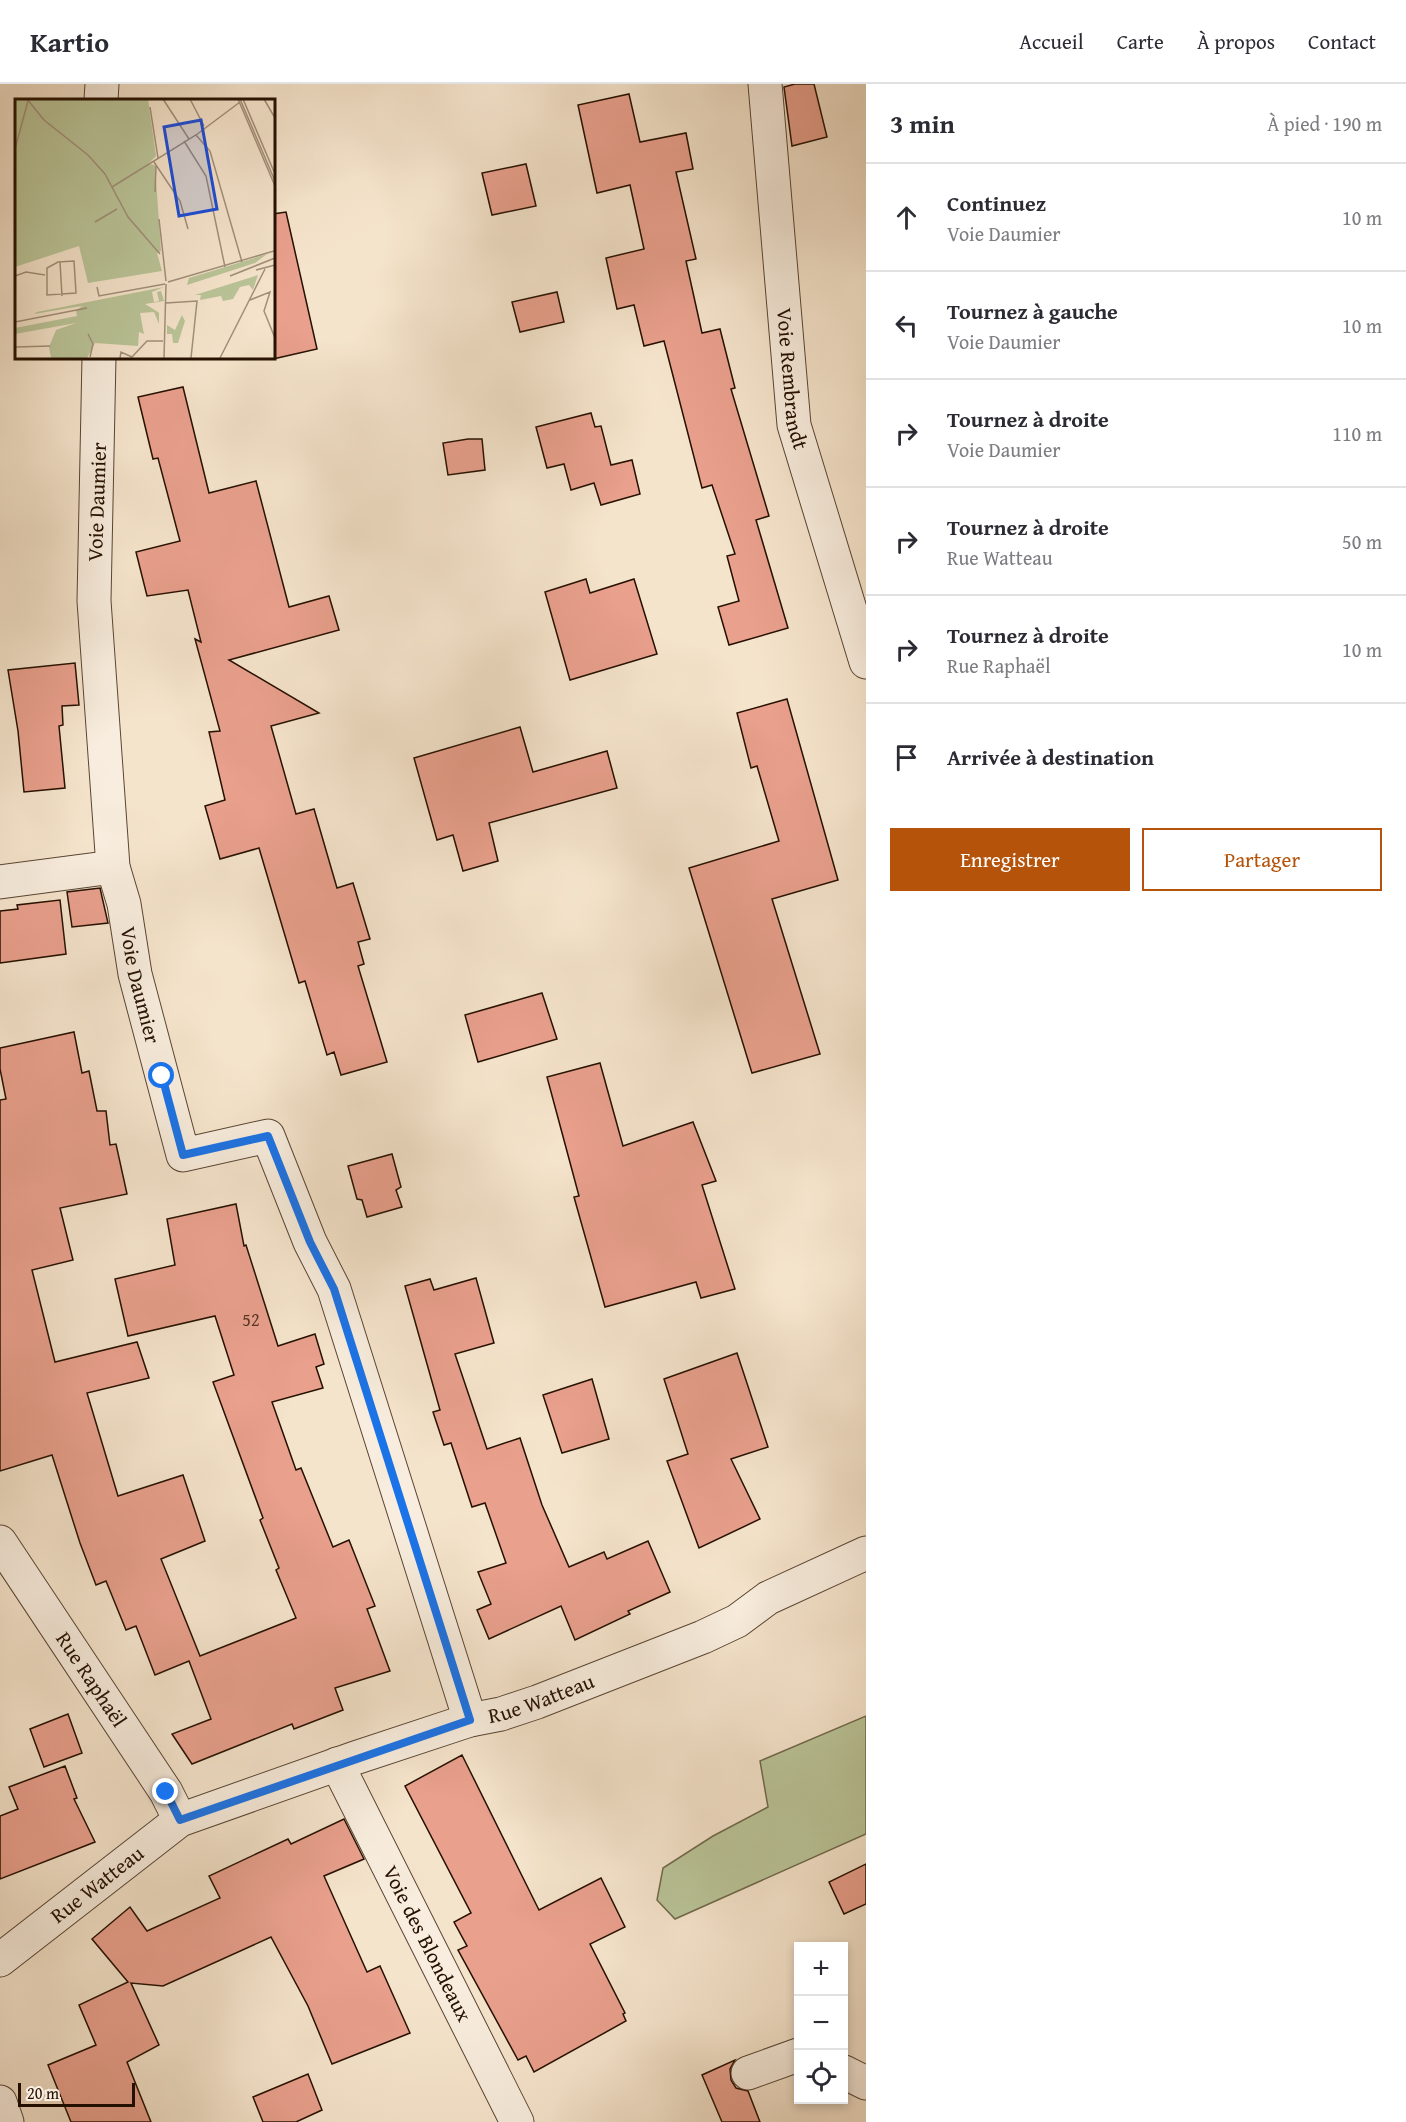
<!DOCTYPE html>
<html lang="fr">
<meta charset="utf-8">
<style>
body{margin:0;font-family:"Gentium Book Plus",serif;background:#f2f2f3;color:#2b2b33}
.controls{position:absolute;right:18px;bottom:18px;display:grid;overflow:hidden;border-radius:0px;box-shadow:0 3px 9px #0003}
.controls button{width:54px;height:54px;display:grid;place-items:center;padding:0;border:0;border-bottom:2px solid #e1e1e2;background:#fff;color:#2b2b33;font:30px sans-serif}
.scale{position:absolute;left:18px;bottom:15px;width:117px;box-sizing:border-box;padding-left:6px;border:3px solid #251000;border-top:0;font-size:16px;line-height:21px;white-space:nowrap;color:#251000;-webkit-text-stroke:4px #f8edde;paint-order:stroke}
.stop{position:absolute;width:18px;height:18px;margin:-14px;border:4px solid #1a73e8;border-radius:50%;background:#fff}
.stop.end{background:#1a73e8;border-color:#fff;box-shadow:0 2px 6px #0008}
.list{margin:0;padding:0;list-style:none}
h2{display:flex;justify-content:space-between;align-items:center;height:78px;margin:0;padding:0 24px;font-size:26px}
h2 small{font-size:20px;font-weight:400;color:#7c7c81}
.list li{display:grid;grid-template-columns:39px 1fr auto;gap:18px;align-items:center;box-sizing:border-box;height:108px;padding:0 24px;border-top:2px solid #e1e1e2}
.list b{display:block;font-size:22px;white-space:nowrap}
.list p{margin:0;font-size:20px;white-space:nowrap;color:#7c7c81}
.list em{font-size:20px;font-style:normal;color:#7c7c81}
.actions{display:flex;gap:12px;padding:18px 24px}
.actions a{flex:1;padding:14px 0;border:2px solid #b45309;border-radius:0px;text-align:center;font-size:21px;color:#b45309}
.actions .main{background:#b45309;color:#fff}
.icon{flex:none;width:33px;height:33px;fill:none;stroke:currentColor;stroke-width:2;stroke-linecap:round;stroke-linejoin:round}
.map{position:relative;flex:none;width:866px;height:2038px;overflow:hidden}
header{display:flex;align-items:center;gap:36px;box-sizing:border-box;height:84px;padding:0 30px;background:#fff;border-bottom:2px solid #e1e1e2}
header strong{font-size:28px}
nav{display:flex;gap:33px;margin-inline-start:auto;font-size:21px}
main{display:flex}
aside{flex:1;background:#fff}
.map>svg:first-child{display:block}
.green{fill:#bac599;stroke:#706a4c;stroke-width:1.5}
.building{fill:#e9a08d;stroke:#251000;stroke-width:1.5}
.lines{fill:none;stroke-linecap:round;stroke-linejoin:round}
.minor-casing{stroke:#594533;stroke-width:35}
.minor{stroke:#f8edde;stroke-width:33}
.route{stroke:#1a73e8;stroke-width:8}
.labels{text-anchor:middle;stroke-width:6;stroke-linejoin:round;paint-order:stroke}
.number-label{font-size:18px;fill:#563423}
.street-label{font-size:21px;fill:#251000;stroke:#f8edde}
.inset-road{fill:none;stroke:#a28f7a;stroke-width:1.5}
.view{fill:#1d4ed8;fill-opacity:0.15;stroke:#1d4ed8;stroke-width:3}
.inset-edge{fill:none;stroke:#251000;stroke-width:3}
</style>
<header>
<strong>Kartio</strong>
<nav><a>Accueil</a><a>Carte</a><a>À propos</a><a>Contact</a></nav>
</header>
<main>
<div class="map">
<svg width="866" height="2038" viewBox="0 0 866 2038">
<rect width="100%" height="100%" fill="#f5e4cc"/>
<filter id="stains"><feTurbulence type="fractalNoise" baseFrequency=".00333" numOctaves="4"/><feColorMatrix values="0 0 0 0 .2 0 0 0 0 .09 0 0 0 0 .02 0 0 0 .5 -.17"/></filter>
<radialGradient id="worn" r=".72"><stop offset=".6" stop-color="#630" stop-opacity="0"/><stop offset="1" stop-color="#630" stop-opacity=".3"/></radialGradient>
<polygon class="green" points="866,1632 866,1750 675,1835 657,1816 663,1784 713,1752 768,1723 760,1677"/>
<g class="building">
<polygon points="795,0 814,0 827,53 792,62 784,3"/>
<polygon points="629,10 640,58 686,49 693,85 676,88 696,175 686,177 702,249 720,245 735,304 731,305 769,432 756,436 788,544 729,561 718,523 739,517 727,472 735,470 712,401 702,404 664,257 644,262 634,221 617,225 606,174 644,165 630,101 597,109 578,21"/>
<polygon points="526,80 536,122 492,131 482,89"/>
<polygon points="286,128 317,265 273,275 273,130"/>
<polygon points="557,208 564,238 520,248 512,218"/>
<polygon points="183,303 209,409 256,397 289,523 329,512 339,546 229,576 319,629 271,642 296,730 314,725 337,804 353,799 370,855 358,858 364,880 358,882 387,978 341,991 334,968 327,971 305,897 299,899 259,764 220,775 205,722 225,716 209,648 220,647 195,555 201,558 188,506 147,512 136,468 180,457 158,374 153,375 138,313"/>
<polygon points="591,329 595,343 601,342 611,381 632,376 640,410 601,421 594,399 571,406 564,380 547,384 536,343"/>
<polygon points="468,355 482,355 485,386 448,391 443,359"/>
<polygon points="586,495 590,509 634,495 657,570 570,596 545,508"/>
<polygon points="75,579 79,621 62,622 63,641 59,642 65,704 24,708 18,647 8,586"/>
<polygon points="787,615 838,796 772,815 820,970 752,989 689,784 779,757 757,682 751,684 737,629"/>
<polygon points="520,643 533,688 607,667 617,704 489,739 498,777 463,787 453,751 437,756 414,674"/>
<polygon points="100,804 108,839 72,843 67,808"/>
<polygon points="60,816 66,870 0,879 0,827 18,825 17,821"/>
<polygon points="542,909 557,955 478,978 465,931"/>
<polygon points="74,948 82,989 89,987 97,1027 106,1027 110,1061 116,1060 127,1110 60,1124 73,1176 32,1186 55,1278 137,1258 149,1294 87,1309 118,1412 183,1391 205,1457 161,1475 200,1572 296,1534 276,1486 279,1484 260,1436 263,1434 213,1298 234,1291 215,1232 128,1252 115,1195 175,1181 167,1135 236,1120 244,1162 246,1161 278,1262 315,1250 324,1280 316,1283 323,1304 272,1318 296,1386 301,1384 333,1463 349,1456 375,1522 367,1525 390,1587 335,1604 343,1626 294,1645 292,1640 192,1680 172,1650 211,1635 189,1577 155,1591 136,1542 126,1546 106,1497 96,1501 80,1459 52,1371 0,1387 0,1016 6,1015 0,985 0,964"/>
<polygon points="600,979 623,1062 693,1038 716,1097 702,1101 735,1205 701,1214 696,1198 605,1223 574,1113 579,1112 547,993"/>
<polygon points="392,1070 401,1103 396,1106 402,1123 367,1133 362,1116 357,1115 348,1082"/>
<polygon points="476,1194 494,1259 455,1270 487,1365 520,1354 542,1421 569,1483 604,1468 607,1475 648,1457 670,1508 628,1527 630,1530 575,1556 561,1522 489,1555 477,1526 491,1520 478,1488 506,1479 485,1419 472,1423 451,1359 444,1361 433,1328 440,1326 405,1202 430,1195 434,1206"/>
<polygon points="737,1269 768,1363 731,1375 760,1435 699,1464 667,1377 688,1370 664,1295"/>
<polygon points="592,1295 609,1355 562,1369 543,1311"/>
<polygon points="68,1630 82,1669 44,1683 30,1645"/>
<polygon points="462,1671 539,1826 601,1794 625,1843 590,1860 625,1929 623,1930 626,1937 534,1988 526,1972 518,1976 458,1866 467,1862 454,1838 471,1829 405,1702"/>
<polygon points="65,1682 77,1714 74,1715 95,1758 0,1795 0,1732 18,1725 9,1703"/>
<polygon points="344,1735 364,1775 324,1792 367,1888 380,1882 410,1949 332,1980 308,1922 271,1853 163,1902 131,1899 159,1961 127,1978 151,2038 71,2038 48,1981 96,1961 79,1921 128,1898 92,1855 130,1823 147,1847 220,1814 209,1792 288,1755 291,1760"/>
<polygon points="866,1780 866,1820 844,1830 829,1798"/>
<polygon points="735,1976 730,1985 731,1996 736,2004 748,2007 760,2038 722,2038 702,1991"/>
<polygon points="308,1990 322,2026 296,2038 263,2038 253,2013"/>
</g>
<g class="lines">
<defs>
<g id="minor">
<path id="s1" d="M765,0L794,341L866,578"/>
<polyline points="101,16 102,0"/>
<path id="s2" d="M99,273L94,517L113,783L124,820L135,890L183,1071L268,1052L310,1158L334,1205L470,1636"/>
<polyline points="0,798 113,783"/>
<path id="s3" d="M0,1458L166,1708L180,1736"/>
<path id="s4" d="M337,1680L517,2038"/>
<path id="s5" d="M0,1876L180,1736L355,1674L470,1636L501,1630L537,1618L703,1553L737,1537L768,1514L866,1469"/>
<polyline points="844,1988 866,1999"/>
<polyline points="748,1989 798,1971"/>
<polyline points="0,2018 7,2038"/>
</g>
</defs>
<use href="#minor" class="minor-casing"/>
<use href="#minor" class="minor"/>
</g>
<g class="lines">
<polyline class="route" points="162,992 183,1071 268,1052 310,1158 334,1205 470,1636 180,1736 166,1708"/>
</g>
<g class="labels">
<g class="number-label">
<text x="251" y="1242">52</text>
</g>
<g class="street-label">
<text dy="7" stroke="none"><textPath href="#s1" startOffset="296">Voie Rembrandt</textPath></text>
<text transform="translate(97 418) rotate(-88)" y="7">Voie Daumier</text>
<text dy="7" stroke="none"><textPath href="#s2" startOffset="632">Voie Daumier</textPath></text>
<text dy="7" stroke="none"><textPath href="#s3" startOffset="165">Rue Raphaël</textPath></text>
<text dy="7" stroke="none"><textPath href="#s5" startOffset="609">Rue Watteau</textPath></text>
<text dy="7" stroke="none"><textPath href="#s5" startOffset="123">Rue Watteau</textPath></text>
<text dy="7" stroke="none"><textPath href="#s4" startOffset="201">Voie des Blondeaux</textPath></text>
</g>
</g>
<g transform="translate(15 15)">
<rect width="260" height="260" fill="#f5e4cc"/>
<path d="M0,0H133L141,57L133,65L140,66L146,152L142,154L147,172L73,184L64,147L0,168ZM252,155L240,164L172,186L174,179ZM243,176L238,191L234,186L225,188L218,200L208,202L206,197L185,201L186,196H180ZM149,188L137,193L139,203L144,202L142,193L146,192L149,202L130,205L143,213L144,214V225L139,213L125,214L129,235L124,233L123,247L80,244L72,259H36L34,248L41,231L61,224L0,235V229L62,217L61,212L67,207L19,215L22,213ZM167,216L170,222L163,244H158L157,235H152V226L160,231Z" fill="#bac599"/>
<path class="inset-road" d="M12,0L29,21L73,56L90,75L113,118L145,155M148,0L174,40M175,0L189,27M223,0L260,87M225,0L260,82M228,0L260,75M249,0L260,19M135,8L143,59M181,36L195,52L227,163M169,42L191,77L210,168M0,50L13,2M139,63L165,102L173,130M97,88L181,36L225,3M140,93L141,67M144,120L151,182M80,123L102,110M59,162L61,194L32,196V169L43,163ZM45,163L47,197M241,171L260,166M0,177L11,173L30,176M215,177L260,159M153,183L259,152M82,188L84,197L150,185M235,201L255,193L249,212L260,239M151,204L182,202L176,259M0,223L72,209M73,235L78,245L75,258M1,248L35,247M105,259L106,253L117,258M116,259L132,242H148M149,259L151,185M205,259L250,170"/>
<path class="view" d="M186,21L202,110L164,117L149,28Z"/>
<rect width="260" height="260" class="inset-edge"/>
</g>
<rect width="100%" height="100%" filter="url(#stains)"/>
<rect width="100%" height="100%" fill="url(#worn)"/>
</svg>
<div class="controls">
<button>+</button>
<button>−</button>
<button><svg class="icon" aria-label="locate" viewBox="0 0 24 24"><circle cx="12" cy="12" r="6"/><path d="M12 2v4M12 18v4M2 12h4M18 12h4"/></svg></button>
</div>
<div class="scale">20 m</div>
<div class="stop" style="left:162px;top:992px"></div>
<div class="stop end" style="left:166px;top:1708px"></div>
</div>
<aside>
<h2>3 min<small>À pied · 190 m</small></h2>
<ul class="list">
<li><svg class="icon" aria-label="ahead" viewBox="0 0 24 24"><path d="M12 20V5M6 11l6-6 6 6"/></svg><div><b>Continuez</b><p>Voie Daumier</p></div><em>10 m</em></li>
<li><svg class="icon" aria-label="left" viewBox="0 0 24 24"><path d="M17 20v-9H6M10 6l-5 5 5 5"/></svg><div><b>Tournez à gauche</b><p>Voie Daumier</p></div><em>10 m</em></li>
<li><svg class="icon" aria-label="right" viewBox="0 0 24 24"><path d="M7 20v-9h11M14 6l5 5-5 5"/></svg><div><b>Tournez à droite</b><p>Voie Daumier</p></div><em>110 m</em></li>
<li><svg class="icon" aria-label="right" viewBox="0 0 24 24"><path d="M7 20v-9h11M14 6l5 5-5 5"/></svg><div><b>Tournez à droite</b><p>Rue Watteau</p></div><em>50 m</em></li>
<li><svg class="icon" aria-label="right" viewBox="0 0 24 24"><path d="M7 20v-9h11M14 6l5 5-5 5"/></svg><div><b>Tournez à droite</b><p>Rue Raphaël</p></div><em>10 m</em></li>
<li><svg class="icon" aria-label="arrive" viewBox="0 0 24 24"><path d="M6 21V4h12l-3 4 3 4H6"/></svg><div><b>Arrivée à destination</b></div></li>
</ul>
<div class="actions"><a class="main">Enregistrer</a><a>Partager</a></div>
</aside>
</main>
